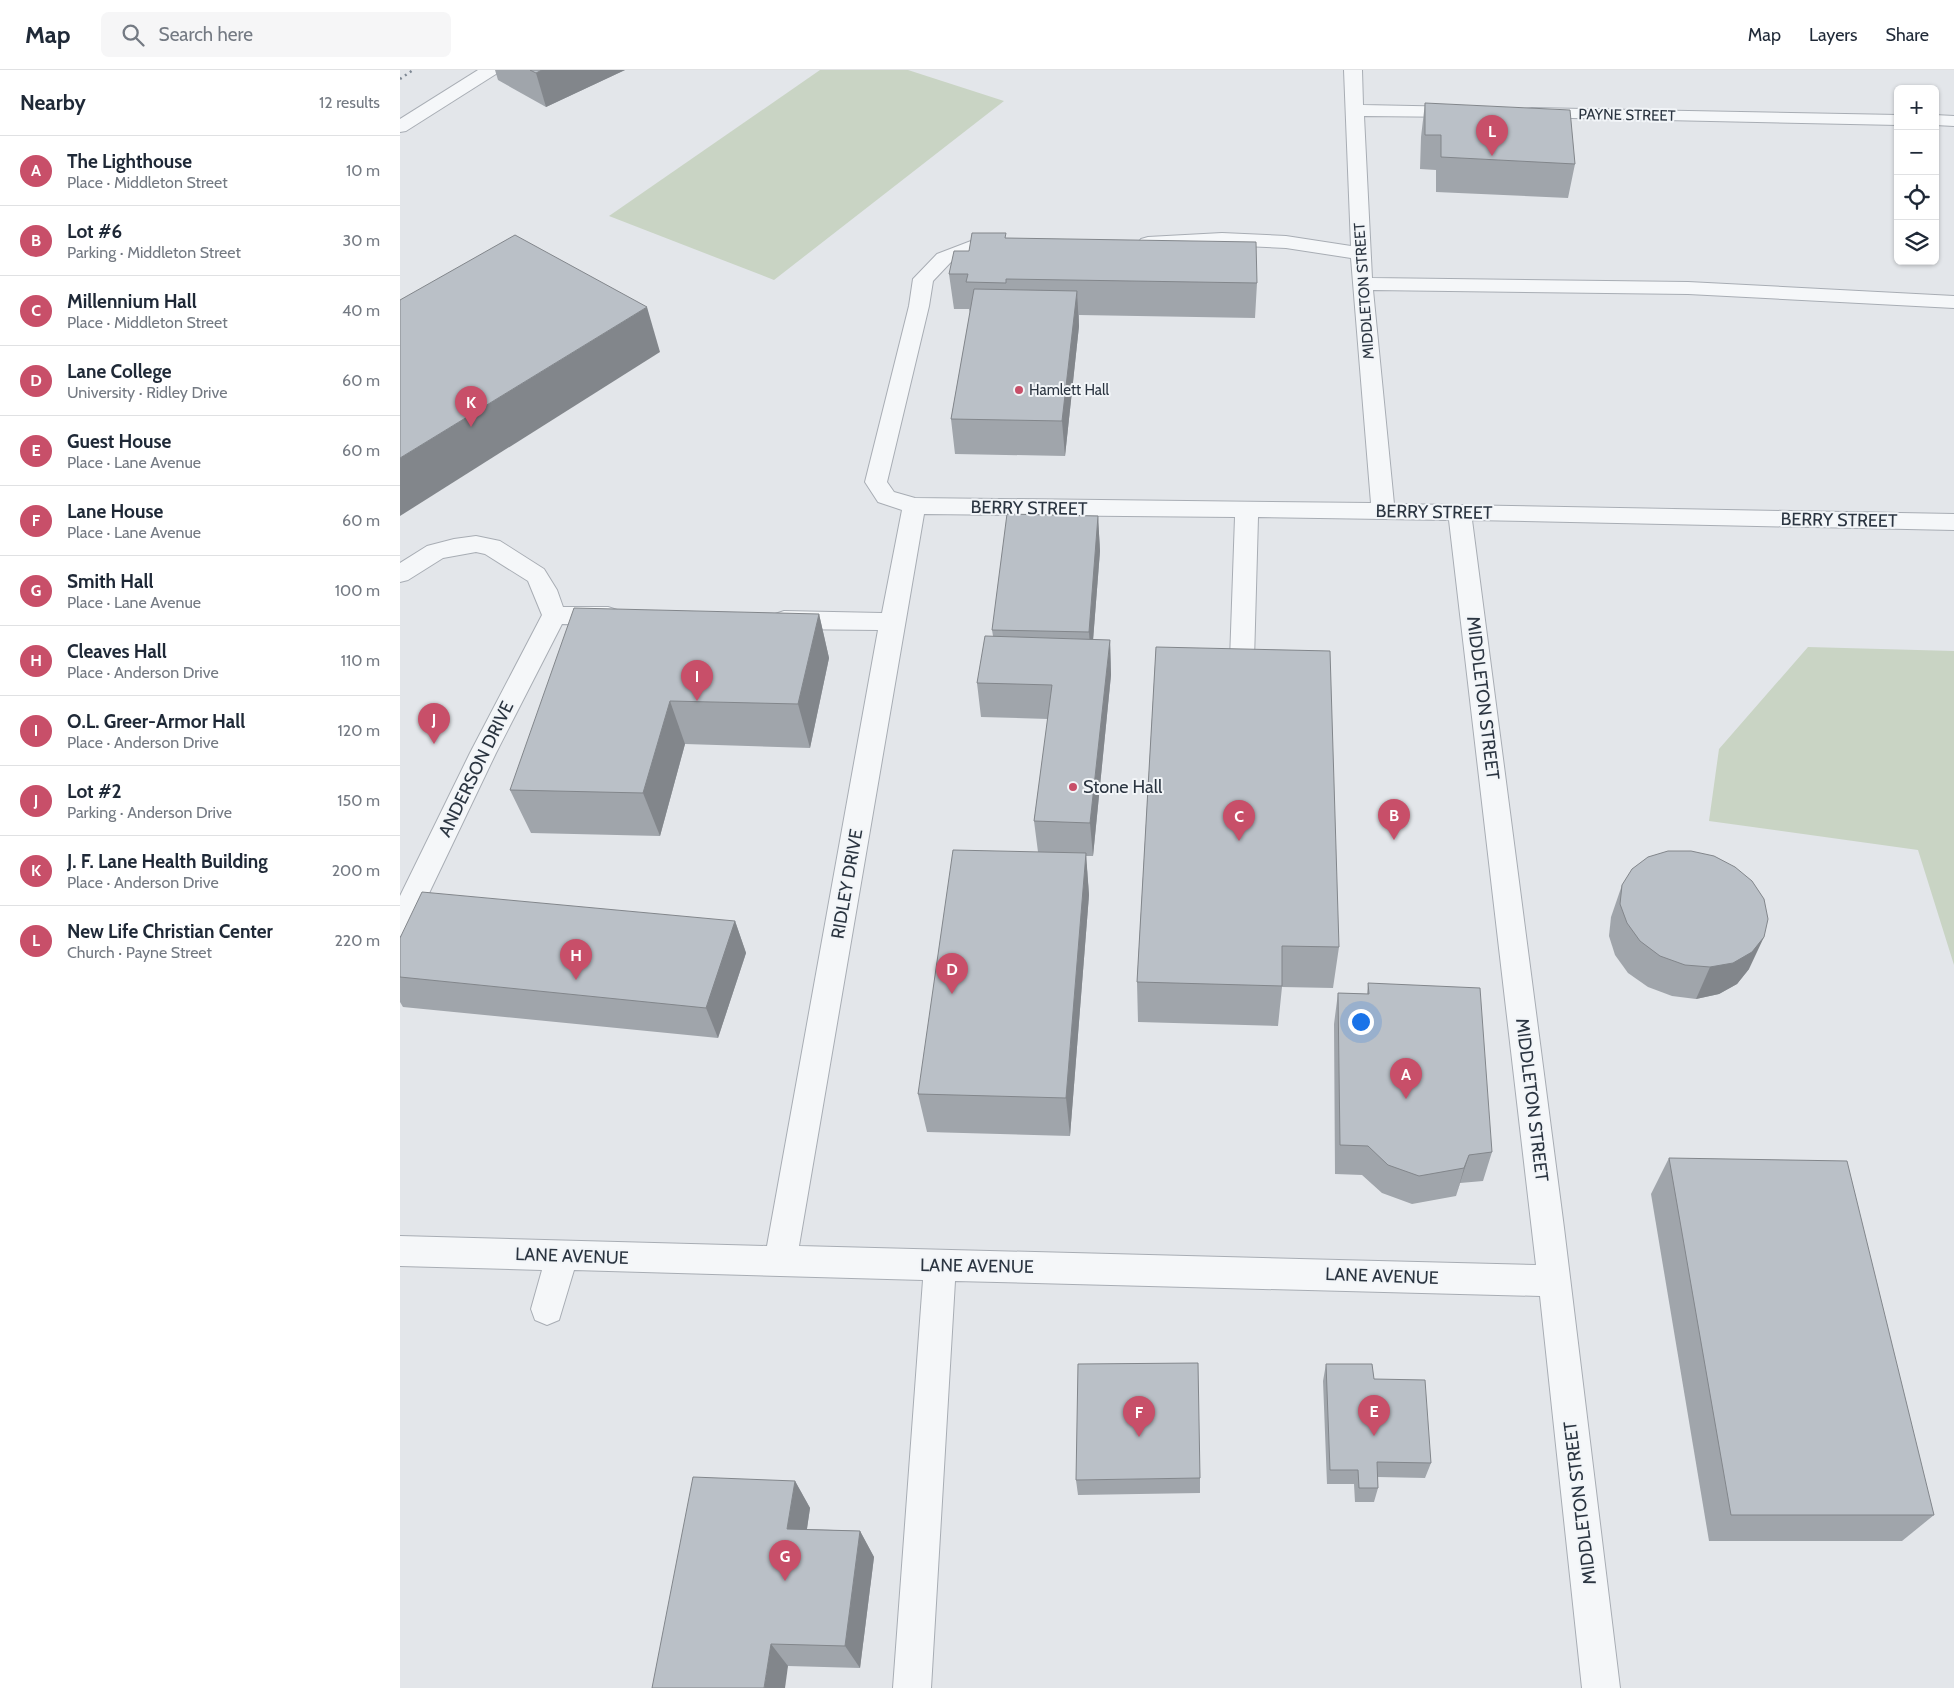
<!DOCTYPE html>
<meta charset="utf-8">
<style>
body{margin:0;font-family:Cabin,sans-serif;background:#f6f6f7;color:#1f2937}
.controls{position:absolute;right:15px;top:15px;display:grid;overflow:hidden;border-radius:8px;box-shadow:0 1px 4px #0004}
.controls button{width:45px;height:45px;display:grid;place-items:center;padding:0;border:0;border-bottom:1px solid #e0e1e3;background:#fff;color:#1f2937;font:25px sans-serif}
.you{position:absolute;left:960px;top:951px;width:18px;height:18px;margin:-12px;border:4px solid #fff;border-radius:50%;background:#1a73e8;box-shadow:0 0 0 8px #1a73e833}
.badge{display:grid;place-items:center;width:32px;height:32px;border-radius:50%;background:#c84f69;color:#fff;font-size:16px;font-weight:700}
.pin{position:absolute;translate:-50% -41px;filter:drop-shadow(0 1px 2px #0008)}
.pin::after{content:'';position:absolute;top:26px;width:18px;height:15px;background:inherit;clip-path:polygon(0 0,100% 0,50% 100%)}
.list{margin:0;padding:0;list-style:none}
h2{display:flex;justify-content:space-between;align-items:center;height:65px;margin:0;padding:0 20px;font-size:21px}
h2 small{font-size:16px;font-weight:400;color:#747a83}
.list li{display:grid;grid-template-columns:32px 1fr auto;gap:15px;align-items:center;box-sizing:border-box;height:70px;padding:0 20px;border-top:1px solid #e0e1e3}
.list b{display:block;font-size:19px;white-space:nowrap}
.list p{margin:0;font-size:16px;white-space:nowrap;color:#747a83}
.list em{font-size:16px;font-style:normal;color:#747a83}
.icon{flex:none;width:28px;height:28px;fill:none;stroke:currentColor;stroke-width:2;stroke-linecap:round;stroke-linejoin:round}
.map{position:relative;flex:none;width:1554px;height:1618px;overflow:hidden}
header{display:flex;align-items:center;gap:30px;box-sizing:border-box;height:70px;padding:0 25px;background:#fff;border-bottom:1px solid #e0e1e3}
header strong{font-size:24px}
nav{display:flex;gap:28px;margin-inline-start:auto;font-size:18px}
.search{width:350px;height:45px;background:#f6f6f7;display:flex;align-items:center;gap:12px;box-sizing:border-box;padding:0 18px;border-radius:8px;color:#747a83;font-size:19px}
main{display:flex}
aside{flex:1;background:#fff}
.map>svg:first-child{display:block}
.green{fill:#c9d4c4}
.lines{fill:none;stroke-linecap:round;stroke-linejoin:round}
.minor-casing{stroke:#a8adb4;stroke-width:2}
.minor{fill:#f5f7f9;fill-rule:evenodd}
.rail{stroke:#7d8793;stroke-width:2.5;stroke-dasharray:2 4;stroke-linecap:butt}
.wall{fill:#a0a5ab}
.shaded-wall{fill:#82868b}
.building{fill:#bac0c7;stroke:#82868b}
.poi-dot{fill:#c84f69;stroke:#f2f5f8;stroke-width:2}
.labels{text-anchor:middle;stroke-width:4;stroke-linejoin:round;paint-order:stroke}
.far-street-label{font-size:15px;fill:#2b3541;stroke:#f2f5f8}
.far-poi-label{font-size:15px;fill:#2b3541;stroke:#f2f5f8;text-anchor:start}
.street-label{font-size:18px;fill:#2b3541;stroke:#f2f5f8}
.poi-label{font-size:18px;fill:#2b3541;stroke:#f2f5f8;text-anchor:start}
</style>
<header>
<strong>Map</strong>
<div class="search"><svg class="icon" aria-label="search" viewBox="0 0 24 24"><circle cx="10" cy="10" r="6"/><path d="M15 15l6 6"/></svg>Search here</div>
<nav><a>Map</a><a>Layers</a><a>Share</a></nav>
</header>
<main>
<aside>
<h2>Nearby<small>12 results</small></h2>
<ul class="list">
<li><span class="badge">A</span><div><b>The Lighthouse</b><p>Place · Middleton Street</p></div><em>10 m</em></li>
<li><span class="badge">B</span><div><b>Lot #6</b><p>Parking · Middleton Street</p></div><em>30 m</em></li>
<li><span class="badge">C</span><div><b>Millennium Hall</b><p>Place · Middleton Street</p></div><em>40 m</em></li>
<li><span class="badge">D</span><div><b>Lane College</b><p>University · Ridley Drive</p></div><em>60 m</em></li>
<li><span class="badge">E</span><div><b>Guest House</b><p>Place · Lane Avenue</p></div><em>60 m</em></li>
<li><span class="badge">F</span><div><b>Lane House</b><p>Place · Lane Avenue</p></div><em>60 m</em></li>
<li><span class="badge">G</span><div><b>Smith Hall</b><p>Place · Lane Avenue</p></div><em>100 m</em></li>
<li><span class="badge">H</span><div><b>Cleaves Hall</b><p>Place · Anderson Drive</p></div><em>110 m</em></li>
<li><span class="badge">I</span><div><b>O.L. Greer-Armor Hall</b><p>Place · Anderson Drive</p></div><em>120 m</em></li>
<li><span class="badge">J</span><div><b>Lot #2</b><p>Parking · Anderson Drive</p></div><em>150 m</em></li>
<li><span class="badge">K</span><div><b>J. F. Lane Health Building</b><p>Place · Anderson Drive</p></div><em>200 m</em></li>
<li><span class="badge">L</span><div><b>New Life Christian Center</b><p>Church · Payne Street</p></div><em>220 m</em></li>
</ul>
</aside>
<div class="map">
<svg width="1554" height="1618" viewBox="0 0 1554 1618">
<rect width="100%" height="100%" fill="#e3e6ea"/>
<g class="green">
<polygon points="420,0 508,0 604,31 374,210 209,146"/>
<polygon points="1408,577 1554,581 1554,895 1518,780 1309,751 1319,679"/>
</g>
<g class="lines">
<defs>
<g id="minor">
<polygon points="78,0 99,0 96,4 6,61 0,62 0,49"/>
<path d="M944,0H962L963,35L1062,37L1068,38L1071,42L1068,46L1062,47L964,46L972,208L1288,212L1554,226V238L1288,224L973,220L994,434L1554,444V460L1072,450L1164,1158L1220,1618H1182L1140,1226L555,1211L531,1618H493L523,1210L174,1200L159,1250L147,1255L135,1250L131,1239L142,1200L0,1196V1166L367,1176L478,560L384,559L375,556L372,550L375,544L384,541L482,543L502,440L478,432L465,412L509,236L513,209L537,184L571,171L608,170L615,172L618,176L615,180L574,183L551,192L533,211L529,236L487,412L494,422L515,428L971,433L951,188L886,178L822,175L748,179L741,177L738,173L741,169L748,167L822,163L886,166L951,176ZM524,444L835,447L830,590L833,596L842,599L851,596L854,590L858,447L1049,450L1136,1195L399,1176Z"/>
<polygon points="1132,38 1498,45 1498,55 1126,47 1123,43 1126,39"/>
<polygon points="1535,45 1554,46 1554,56 1535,55"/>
<polygon points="76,466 100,471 144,499 157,520 163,537 208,537 217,540 220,546 217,552 208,555 162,554 96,683 10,863 0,866 0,826 70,683 142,545 128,511 85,484 76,482 43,488 8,510 0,512 0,493 27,476 54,469"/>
</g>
</defs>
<use href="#minor" class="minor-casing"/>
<use href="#minor" class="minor"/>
<polyline class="rail" points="0,9 13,0"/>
</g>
<g class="wall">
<polygon points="95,0 225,0 146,37 98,10"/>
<polygon points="1025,33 1175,94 1168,128 1036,122 1036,100 1020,99 1021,67"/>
<polygon points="607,169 857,213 855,248 679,245 679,256 665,386 555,384 551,349 570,243 569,239 554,239 549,204 569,181"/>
<polygon points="698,446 700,481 693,570 710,570 711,605 693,786 686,786 689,825 670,1066 527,1062 518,1024 638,782 634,751 648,649 581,647 577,613 593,566 592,560"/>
<polygon points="419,544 429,588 410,678 285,674 260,766 131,763 110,720"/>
<polygon points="756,577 939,877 933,918 882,917 878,956 738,952 737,912"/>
<polygon points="1222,815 1349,899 1337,914 1319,924 1296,929 1272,926 1248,917 1228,903 1215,885 1209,866 1211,847"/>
<polygon points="335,851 346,883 318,968 3,937 0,932 0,868"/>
<polygon points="968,913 1092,1082 1083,1111 1060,1113 1056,1126 1012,1134 982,1123 962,1105 935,1104 934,954 938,923 967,924"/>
<polygon points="1269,1088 1534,1445 1502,1471 1309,1471 1251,1124"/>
<polygon points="926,1294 974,1309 1031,1393 1025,1408 978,1407 978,1418 974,1432 955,1432 954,1414 927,1414 923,1311"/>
<polygon points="800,1408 800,1423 678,1425 676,1410"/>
<polygon points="395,1411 410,1438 407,1459 460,1461 474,1487 460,1598 388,1596 252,1618"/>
</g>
<g class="shaded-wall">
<polygon points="142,0 225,0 146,37 136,3"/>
<polygon points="677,221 679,256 665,386 662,351"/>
<polygon points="247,237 260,282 0,446 0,388"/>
<polygon points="698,446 700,481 691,596 689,562"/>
<polygon points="419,544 429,588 410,678 398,634"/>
<polygon points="710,570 711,605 693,786 690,753"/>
<polygon points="270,631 285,674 260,766 243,723"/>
<polygon points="686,783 689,825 670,1066 666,1028"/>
<polygon points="335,851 346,883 318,968 306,938"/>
<polygon points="1364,867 1349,899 1337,914 1319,924 1296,929 1310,897"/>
<polygon points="1069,1085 1060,1113 1056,1126 1064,1098"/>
<polygon points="395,1411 410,1438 403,1485 387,1459"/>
<polygon points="460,1461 474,1487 460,1598 445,1576"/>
<polygon points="371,1574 388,1596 385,1618 364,1618"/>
</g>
<g class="building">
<polygon points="130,0 142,0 136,3"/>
<polygon points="1025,33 1170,40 1175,94 1041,87 1041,65 1025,65"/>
<polygon points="572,163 606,163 605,168 856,172 857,213 606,209 606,213 566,212 568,204 549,204 554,181 569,181"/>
<polygon points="115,165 247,237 0,388 0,230"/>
<polygon points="574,219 677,221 662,351 551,349"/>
<polygon points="607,444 698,446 689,562 592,560"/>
<polygon points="174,538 419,544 398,634 270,631 243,723 110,720"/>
<polygon points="585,566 710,570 690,753 634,751 652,615 577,613"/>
<polygon points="756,577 930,581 939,877 882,876 882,916 737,912"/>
<polygon points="553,780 686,783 666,1028 518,1024"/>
<polygon points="1268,781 1291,781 1314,786 1335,797 1352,811 1364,829 1368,849 1364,867 1352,882 1333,893 1310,897 1285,895 1260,886 1240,871 1227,853 1220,834 1222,815 1232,799 1248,787"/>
<polygon points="22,822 335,851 306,938 0,907 0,868"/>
<polygon points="968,913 1080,918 1092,1082 1069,1085 1064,1098 1019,1106 988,1095 968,1076 940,1075 938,923 969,924"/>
<polygon points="1269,1088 1447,1091 1534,1445 1331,1445"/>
<polygon points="798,1293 800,1408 676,1410 678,1294"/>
<polygon points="926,1294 972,1294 974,1309 1025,1310 1031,1393 977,1392 978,1418 959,1418 958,1400 930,1400"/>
<polygon points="293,1407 395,1411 387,1459 460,1461 445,1576 371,1574 364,1618 252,1618"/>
</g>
<g class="poi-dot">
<circle cx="619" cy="320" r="5"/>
<circle cx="673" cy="717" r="5"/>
</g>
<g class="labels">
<g class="far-street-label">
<text transform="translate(1227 45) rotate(1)" y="5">PAYNE STREET</text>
<text transform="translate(964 221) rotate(-94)" y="5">MIDDLETON STREET</text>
</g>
<g class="far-poi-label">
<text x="629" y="325">Hamlett Hall</text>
</g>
<g class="street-label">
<text transform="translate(629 438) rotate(1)" y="6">BERRY STREET</text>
<text transform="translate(1034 442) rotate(1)" y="6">BERRY STREET</text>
<text transform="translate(1439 450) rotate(1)" y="6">BERRY STREET</text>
<text transform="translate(1083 628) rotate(83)" y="6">MIDDLETON STREET</text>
<text transform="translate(76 699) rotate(-64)" y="6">ANDERSON DRIVE</text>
<text transform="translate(447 814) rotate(-80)" y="6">RIDLEY DRIVE</text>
<text transform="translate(1132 1030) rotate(83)" y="6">MIDDLETON STREET</text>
<text transform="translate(172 1186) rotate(2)" y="6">LANE AVENUE</text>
<text transform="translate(577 1196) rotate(1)" y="6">LANE AVENUE</text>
<text transform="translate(982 1206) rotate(2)" y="6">LANE AVENUE</text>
<text transform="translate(1180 1433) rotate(-97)" y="6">MIDDLETON STREET</text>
</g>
<g class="poi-label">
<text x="683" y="723">Stone Hall</text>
</g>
</g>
</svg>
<div class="controls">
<button>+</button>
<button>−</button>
<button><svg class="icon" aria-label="locate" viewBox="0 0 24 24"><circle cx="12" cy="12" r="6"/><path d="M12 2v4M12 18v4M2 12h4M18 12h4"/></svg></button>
<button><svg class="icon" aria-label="layers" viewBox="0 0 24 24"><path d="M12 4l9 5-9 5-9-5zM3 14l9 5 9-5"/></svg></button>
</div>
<div class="you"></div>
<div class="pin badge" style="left:1006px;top:1029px">A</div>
<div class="pin badge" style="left:994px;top:770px">B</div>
<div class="pin badge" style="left:839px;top:771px">C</div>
<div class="pin badge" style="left:552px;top:924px">D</div>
<div class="pin badge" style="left:974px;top:1366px">E</div>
<div class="pin badge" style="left:739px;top:1367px">F</div>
<div class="pin badge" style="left:385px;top:1511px">G</div>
<div class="pin badge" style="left:176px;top:910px">H</div>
<div class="pin badge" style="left:297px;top:631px">I</div>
<div class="pin badge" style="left:34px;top:674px">J</div>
<div class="pin badge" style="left:71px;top:357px">K</div>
<div class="pin badge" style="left:1092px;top:86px">L</div>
</div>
</main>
